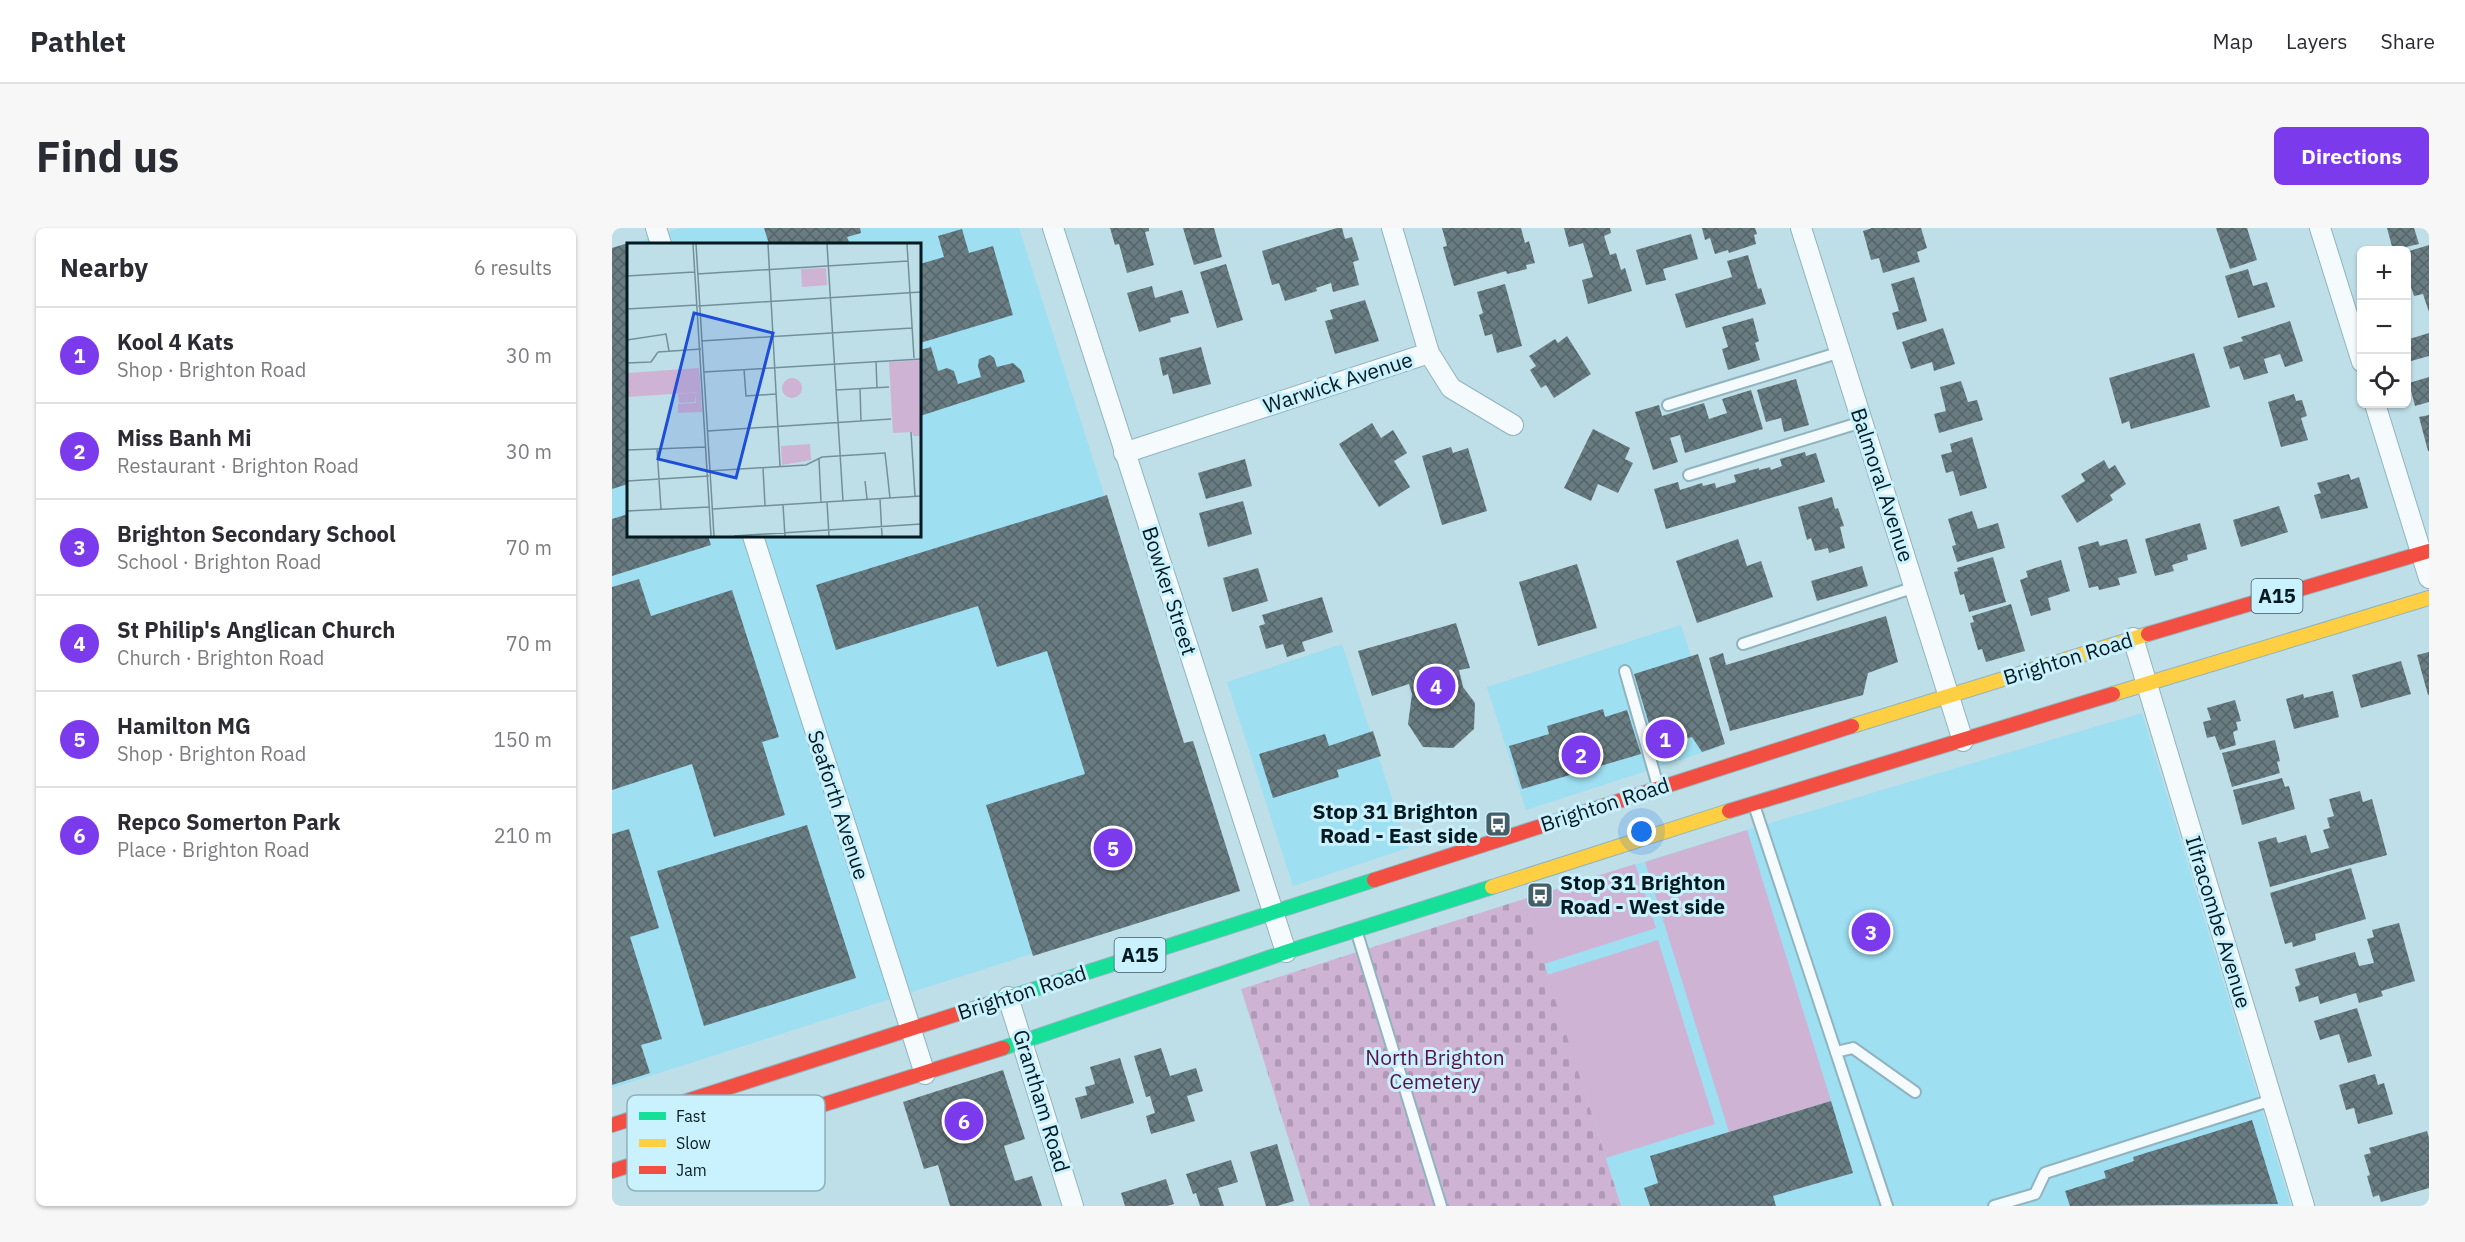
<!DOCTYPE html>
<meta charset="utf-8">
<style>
body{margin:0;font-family:"IBM Plex Sans",sans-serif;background:#f7f7f7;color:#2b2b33}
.controls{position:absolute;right:18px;top:18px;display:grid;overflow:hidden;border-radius:9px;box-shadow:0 2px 4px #0004}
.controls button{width:54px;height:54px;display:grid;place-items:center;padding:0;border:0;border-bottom:2px solid #e1e1e2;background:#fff;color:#2b2b33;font:30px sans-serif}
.you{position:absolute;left:1030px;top:604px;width:21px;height:21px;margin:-15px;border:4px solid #fff;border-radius:50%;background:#1a73e8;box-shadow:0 0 0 9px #1a73e833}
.badge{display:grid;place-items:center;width:39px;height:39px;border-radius:50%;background:#7c3aed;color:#fff;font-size:20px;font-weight:700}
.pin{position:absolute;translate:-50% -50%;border:3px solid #fff;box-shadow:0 2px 6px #0006}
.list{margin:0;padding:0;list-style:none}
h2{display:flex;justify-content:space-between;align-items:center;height:78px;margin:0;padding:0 24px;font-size:26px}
h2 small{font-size:20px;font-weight:400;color:#7c7c81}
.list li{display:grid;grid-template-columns:39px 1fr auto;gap:18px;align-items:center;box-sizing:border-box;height:96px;padding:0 24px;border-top:2px solid #e1e1e2}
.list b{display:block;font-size:22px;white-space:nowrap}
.list p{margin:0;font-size:20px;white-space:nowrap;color:#7c7c81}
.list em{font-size:20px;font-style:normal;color:#7c7c81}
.icon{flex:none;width:33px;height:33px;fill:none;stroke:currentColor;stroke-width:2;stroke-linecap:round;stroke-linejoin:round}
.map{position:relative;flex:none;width:1817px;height:978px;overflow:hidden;border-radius:9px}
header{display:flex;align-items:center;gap:36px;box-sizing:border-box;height:84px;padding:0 30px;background:#fff;border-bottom:2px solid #e1e1e2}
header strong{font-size:28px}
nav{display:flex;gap:33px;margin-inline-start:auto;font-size:21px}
.intro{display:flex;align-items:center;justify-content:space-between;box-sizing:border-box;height:144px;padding:0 36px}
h1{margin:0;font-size:42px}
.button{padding:15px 27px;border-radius:9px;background:#7c3aed;color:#fff;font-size:21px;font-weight:700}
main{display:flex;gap:36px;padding:0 36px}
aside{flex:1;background:#fff;border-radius:9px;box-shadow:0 2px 4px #0004}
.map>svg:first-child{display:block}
.built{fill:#9edff2;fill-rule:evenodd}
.cemetery{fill:url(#cemetery-stones)}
.pitch{fill:#cfb3d4}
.building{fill:url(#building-cross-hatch)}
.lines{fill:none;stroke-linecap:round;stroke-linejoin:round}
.lane-casing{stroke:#90b4bf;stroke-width:14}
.street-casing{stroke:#90b4bf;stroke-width:22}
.fast-casing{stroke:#90b4bf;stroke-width:16}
.slow-casing{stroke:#90b4bf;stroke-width:16}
.jam-casing{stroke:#90b4bf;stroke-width:16}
.lane{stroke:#f5fafc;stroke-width:10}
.street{stroke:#f5fafc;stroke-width:20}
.fast{stroke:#16e098;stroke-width:14}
.slow{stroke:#ffcf43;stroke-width:14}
.jam{stroke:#f24e42;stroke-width:14}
.labels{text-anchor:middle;stroke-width:6;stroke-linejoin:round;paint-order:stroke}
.shield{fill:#caf1fe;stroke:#3f5a63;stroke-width:1.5}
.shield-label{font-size:20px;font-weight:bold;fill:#031a21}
.street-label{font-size:21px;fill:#031a21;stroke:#caf1fe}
.poi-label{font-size:21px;font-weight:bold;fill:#031a21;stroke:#caf1fe;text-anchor:end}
.park-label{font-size:21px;fill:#5a1348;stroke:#caf1fe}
.inset-road{fill:none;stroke:#739098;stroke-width:1.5}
.view{fill:#1d4ed8;fill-opacity:0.15;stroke:#1d4ed8;stroke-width:3}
.inset-edge{fill:none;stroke:#031a21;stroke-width:3}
.key{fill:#caf1fe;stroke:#8eb0bc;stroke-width:1.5}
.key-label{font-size:16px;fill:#031a21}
</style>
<header>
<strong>Pathlet</strong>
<nav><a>Map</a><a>Layers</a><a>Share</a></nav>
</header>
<div class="intro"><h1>Find us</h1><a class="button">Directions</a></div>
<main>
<aside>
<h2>Nearby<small>6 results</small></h2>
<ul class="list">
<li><span class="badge">1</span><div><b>Kool 4 Kats</b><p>Shop · Brighton Road</p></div><em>30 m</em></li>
<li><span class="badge">2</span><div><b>Miss Banh Mi</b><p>Restaurant · Brighton Road</p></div><em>30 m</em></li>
<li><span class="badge">3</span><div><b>Brighton Secondary School</b><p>School · Brighton Road</p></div><em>70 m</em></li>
<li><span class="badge">4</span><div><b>St Philip's Anglican Church</b><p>Church · Brighton Road</p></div><em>70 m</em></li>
<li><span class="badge">5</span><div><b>Hamilton MG</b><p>Shop · Brighton Road</p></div><em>150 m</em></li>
<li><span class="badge">6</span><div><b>Repco Somerton Park</b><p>Place · Brighton Road</p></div><em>210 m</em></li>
</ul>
</aside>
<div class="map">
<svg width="1817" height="978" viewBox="0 0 1817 978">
<defs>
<pattern id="cemetery-stones" width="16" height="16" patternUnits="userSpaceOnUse" patternTransform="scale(1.5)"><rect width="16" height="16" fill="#cfb3d4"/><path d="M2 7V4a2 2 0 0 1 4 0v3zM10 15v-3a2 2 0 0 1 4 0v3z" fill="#b099b6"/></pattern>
<pattern id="building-cross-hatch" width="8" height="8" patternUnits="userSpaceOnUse" patternTransform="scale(1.5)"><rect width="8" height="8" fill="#697c82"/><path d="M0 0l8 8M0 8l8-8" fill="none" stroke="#54656a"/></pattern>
</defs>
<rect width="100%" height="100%" fill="#bedee8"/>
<g class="built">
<path d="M68,0H407L619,662L0,860V22ZM16,16H308V308H16Z"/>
<polygon points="1069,397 1108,519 914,582 875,459"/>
<polygon points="730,416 796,620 681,658 615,454"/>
<polygon points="1530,485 1679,978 1009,978 912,671 1135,602"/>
</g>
<polygon class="cemetery" points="912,671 1009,978 698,978 629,761"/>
<g class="pitch">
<polygon points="1135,602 1219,873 1117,904 1033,634"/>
<polygon points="1023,636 1044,700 932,736 912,671"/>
<polygon points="1046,712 1103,896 994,930 935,747"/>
</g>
<g class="building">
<polygon points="152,0 248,0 249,5 235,9 238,16 157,16"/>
<polygon points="498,0 537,0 537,3 533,4 542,37 515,45 507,16 503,17"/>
<polygon points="571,0 602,0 610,29 582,37"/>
<polygon points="725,0 730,0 733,11 740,9 747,32 741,34 747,57 721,64 719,55 704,60 705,63 673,73 667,55 660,57 650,23"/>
<polygon points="830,0 909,0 913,15 917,13 923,35 914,37 915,41 895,46 894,43 842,58 831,19 835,18"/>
<polygon points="952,0 998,0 999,5 992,8 998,27 1004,25 1009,42 1013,40 1020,63 976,76 970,52 981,49 971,15 957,19"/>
<polygon points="1090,0 1143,0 1145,6 1142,7 1144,16 1117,25 1116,22 1103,26 1098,10 1093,12"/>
<polygon points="1260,0 1309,0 1315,20 1305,24 1308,34 1271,45 1267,30 1259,32 1251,3"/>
<polygon points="1604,0 1635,0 1645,32 1618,41"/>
<polygon points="1775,0 1802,0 1807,16 1781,22"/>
<polygon points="350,1 357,25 381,18 401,87 308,115 308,36 332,29 326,8"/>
<polygon points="1079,6 1086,31 1051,41 1054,52 1034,57 1024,22"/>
<polygon points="16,15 16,256 0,261 0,20"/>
<polygon points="1817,17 1817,84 1811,66 1802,68 1794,44 1794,24"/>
<polygon points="1136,27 1146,61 1149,60 1154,76 1074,100 1063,66 1120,49 1115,33"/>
<polygon points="614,36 631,92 605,100 588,44"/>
<polygon points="1636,41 1641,58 1655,54 1663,79 1626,90 1613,48"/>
<polygon points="1302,49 1315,93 1285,102 1280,85 1287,83 1279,56"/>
<polygon points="893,56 910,118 885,125 880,106 873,108 867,87 871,85 865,64"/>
<polygon points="540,58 543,70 570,62 577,85 558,90 559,94 527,104 515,65"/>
<polygon points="753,72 767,113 723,126 713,93 721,91 718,82"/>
<polygon points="1141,90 1147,113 1143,115 1148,132 1116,142 1110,121 1116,119 1110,99"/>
<polygon points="1678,93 1691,133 1673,139 1668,126 1652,131 1656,145 1632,152 1627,138 1618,141 1611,119 1631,113 1629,109"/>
<polygon points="1331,100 1343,136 1322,143 1320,134 1299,141 1290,114"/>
<polygon points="1817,105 1817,128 1799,133 1794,112"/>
<polygon points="955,108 979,146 942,170 934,157 929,160 918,142 924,138 917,128 943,111 946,115"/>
<polygon points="319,119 326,143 335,140 342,143 346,156 369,149 366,138 367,131 378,127 382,130 385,139 401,135 409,142 413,154 308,188 308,122"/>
<polygon points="589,119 599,156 561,166 556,146 551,148 547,130"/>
<polygon points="1582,125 1598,179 1519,201 1517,193 1510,196 1497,150"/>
<polygon points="1817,149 1817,174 1803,178 1797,155"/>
<polygon points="1184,151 1197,197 1172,204 1169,190 1154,194 1145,162"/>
<polygon points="1349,153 1356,174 1365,172 1371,192 1327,205 1322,186 1334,183 1328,159"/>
<polygon points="1139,162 1151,201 1073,225 1068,207 1058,210 1066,234 1041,242 1023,184 1047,177 1050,188 1092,175 1097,191 1115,185 1110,171"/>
<polygon points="1682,166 1684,173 1690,172 1695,188 1689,190 1696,212 1669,219 1656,174"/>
<polygon points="1817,187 1817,223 1816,223 1807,189"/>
<polygon points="760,195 769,210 781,202 795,225 782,233 798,259 767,279 727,216"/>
<polygon points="981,201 1018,220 1013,231 1021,235 1006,265 986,256 979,273 952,260"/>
<polygon points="1360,209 1375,260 1348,268 1341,243 1334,245 1329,227 1340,224 1338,216"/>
<polygon points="839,219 841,225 856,220 875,283 830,297 810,228"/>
<polygon points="1193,224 1194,228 1204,225 1213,254 1054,301 1042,261 1066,254 1068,262 1090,255 1091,258 1103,255 1104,260 1124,254 1122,247 1147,240 1147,242 1158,239 1159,242 1170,238 1168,231"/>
<polygon points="633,231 640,258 594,271 586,245"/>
<polygon points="1492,232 1497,241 1503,237 1514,256 1498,267 1501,272 1465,295 1449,268 1473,253 1469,246"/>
<polygon points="1737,246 1739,252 1747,249 1756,280 1709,291 1702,267 1709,265 1705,255"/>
<polygon points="495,267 572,515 581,513 628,663 421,728 374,577 473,546 435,423 385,439 366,378 224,422 204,357"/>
<polygon points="1220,269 1223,281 1226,280 1232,298 1228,299 1233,320 1217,325 1216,320 1203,323 1199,310 1195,312 1186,279"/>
<polygon points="631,273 640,306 596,319 587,285"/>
<polygon points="1667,278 1676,304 1629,319 1621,292"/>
<polygon points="1360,283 1366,301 1386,295 1393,320 1345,334 1340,318 1344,317 1336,291"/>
<polygon points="16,286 16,308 96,308 99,317 0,348 0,291"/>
<polygon points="1588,295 1595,321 1575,327 1576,332 1560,337 1562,343 1543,348 1533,311"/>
<polygon points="1126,311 1135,338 1149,333 1161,369 1085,395 1064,333"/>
<polygon points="1515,311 1525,345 1506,350 1508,357 1487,362 1486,358 1477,360 1466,319 1486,313 1488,318"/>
<polygon points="1381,329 1394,374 1357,384 1352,366 1348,367 1342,344 1346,343 1345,340"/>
<polygon points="1449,332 1458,363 1436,370 1439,382 1419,388 1408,352 1416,349 1414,343"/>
<polygon points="965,336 985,400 926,418 907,354"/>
<polygon points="1250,338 1256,358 1205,373 1199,353"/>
<polygon points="646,340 656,373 620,384 611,350"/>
<polygon points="27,351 39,388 120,362 167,509 150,514 173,587 102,609 80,536 0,562 0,359"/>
<polygon points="710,369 721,404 690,414 693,423 675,429 671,416 654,421 647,398 653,396 650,387"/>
<polygon points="1399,376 1413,423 1374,434 1370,421 1366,422 1358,395 1362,394 1360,388"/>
<polygon points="1274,388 1286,434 1256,445 1251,467 1118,503 1097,430 1111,425 1114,437"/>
<polygon points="844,395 858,440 847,442 851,459 863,475 862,501 841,520 811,519 796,496 800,466 797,456 760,468 746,423"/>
<polygon points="1817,424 1817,467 1816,467 1805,427"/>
<polygon points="1086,426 1113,516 1090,524 1080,509 1044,519 1022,446"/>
<polygon points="1789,433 1799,466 1749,480 1740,447"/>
<polygon points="1721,463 1727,489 1682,501 1674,471 1691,466 1692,470"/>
<polygon points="1623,472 1629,493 1624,494 1626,502 1621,504 1624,517 1608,522 1603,508 1595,510 1591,494 1599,492 1595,480"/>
<polygon points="991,481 993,489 1015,482 1029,526 910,561 897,518 937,506 935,498"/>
<polygon points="761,503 769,528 725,542 727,549 661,570 647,526 713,506 717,518"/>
<polygon points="1663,512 1668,533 1665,534 1668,545 1620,559 1610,525"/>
<polygon points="1670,550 1673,559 1677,558 1683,581 1630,597 1621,562"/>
<polygon points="1748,563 1751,574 1760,571 1775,627 1658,659 1646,614 1664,609 1666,615 1694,607 1699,625 1717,620 1711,602 1718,600 1715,590 1722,588 1717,571"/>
<polygon points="195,597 244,750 92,798 45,643"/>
<polygon points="17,601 47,700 18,709 50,811 29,817 38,845 0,857 0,606"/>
<polygon points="1739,640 1754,691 1703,706 1704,712 1681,719 1680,714 1673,716 1658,665"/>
<polygon points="1787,695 1803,753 1769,763 1771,768 1747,775 1744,765 1708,776 1706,768 1687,774 1683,759 1688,757 1683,741 1743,724 1747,738 1762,735 1755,711 1762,709 1760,702"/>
<polygon points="1745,780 1760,828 1736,835 1727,806 1708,812 1702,793"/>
<polygon points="549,820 558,848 584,840 591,863 575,868 583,893 539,906 534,888 543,885 538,868 534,869 522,828"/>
<polygon points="508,830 522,875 469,891 463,870 475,867 473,859 483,856 478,839"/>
<polygon points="391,842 413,911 392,918 403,953 420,948 430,978 338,978 326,937 312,941 291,874"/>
<polygon points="1763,846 1766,857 1772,855 1781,886 1746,896 1742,880 1734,882 1727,857"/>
<polygon points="1219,873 1241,945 1161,968 1164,978 1038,978 1032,960 1046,955 1038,928"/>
<polygon points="1640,892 1666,976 1458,978 1453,963 1494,950 1492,943 1522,933 1521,929"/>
<polygon points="1815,903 1817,910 1817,960 1769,974 1767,967 1761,969 1755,948 1758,947 1752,927 1759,925 1757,920"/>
<polygon points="665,916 682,973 665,978 654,978 638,924"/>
<polygon points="619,932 626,954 606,960 612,978 588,978 584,965 581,966 574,946"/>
<polygon points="554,951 562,976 555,978 513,978 509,965"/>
</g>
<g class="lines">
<defs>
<g id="lane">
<polyline points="1056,177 1229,124"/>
<polyline points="1077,247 1250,194"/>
<polyline points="1131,416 1303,359"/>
<polyline points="1013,443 1046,558"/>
<polyline points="1142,577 1275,978"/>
<polyline points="745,705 829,978"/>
<polyline points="1224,824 1241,820 1303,864"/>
<polyline points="1382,978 1423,966 1433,945 1660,872"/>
</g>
<g id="street">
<polyline points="44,0 49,16"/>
<polyline points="441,0 674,724"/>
<polyline points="1189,0 1351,513"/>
<polyline points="1708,0 1750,134"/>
<polyline points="817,125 839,160 901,197"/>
<polyline points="1763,176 1817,350"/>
<polyline points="512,225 817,125 780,0"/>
<polyline points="141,308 313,846"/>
<polyline points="1521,410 1692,978"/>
<polyline points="396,769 461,978"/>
</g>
<g id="fast">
<polyline points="373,777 762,652"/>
<polyline points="391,820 674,724 880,659"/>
</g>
<g id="slow">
<polyline points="1501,466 1817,370"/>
<polyline points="1240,498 1536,406"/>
<polyline points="880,659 1117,583"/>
</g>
<g id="jam">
<polyline points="1536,406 1817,323"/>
<polyline points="1117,583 1501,466"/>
<polyline points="762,652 1240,498"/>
<polyline points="0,897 373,777"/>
<polyline points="0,943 391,820"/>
</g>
</defs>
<use href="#lane" class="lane-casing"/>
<use href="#street" class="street-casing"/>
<use href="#fast" class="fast-casing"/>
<use href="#slow" class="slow-casing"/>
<use href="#jam" class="jam-casing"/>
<use href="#lane" class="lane"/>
<use href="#street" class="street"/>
<use href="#fast" class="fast"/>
<use href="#slow" class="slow"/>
<use href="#jam" class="jam"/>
</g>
<defs>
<symbol id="bus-square" viewBox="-11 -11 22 22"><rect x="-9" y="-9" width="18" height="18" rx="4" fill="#445f67" stroke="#caf1fe"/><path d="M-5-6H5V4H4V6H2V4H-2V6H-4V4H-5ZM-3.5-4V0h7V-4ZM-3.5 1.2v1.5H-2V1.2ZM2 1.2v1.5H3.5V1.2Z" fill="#fff"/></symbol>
</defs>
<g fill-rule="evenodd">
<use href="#bus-square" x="871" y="581" width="30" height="30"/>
<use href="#bus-square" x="913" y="652" width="30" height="30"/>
</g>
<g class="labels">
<g class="shield">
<rect x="1639.5" y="351" width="51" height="34" rx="4.5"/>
<rect x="502.5" y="710" width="51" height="34" rx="4.5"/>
</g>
<g class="shield-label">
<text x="1665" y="375">A15</text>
<text x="528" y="734">A15</text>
</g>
<g class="street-label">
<text transform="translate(726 155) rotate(-18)" y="7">Warwick Avenue</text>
<text transform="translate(1270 257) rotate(72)" y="7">Balmoral Avenue</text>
<text transform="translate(557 363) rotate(72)" y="7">Bowker Street</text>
<text transform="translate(1456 431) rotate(-17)" y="7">Brighton Road</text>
<text transform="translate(226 577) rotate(72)" y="7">Seaforth Avenue</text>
<text transform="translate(993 577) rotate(-18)" y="7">Brighton Road</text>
<text transform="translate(1606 694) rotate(73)" y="7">Ilfracombe Avenue</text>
<text transform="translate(410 765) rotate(-18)" y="7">Brighton Road</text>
<text transform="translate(429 873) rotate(73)" y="7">Grantham Road</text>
</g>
<g class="poi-label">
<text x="866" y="591">Stop 31 Brighton<tspan x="866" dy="24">Road - East side</tspan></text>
<text x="948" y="662" text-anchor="start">Stop 31 Brighton<tspan x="948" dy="24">Road - West side</tspan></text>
</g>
<g class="park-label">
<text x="823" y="837">North Brighton<tspan x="823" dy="24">Cemetery</tspan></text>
</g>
</g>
<g transform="translate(15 15)">
<rect width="294" height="294" fill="#bedee8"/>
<path d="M199,25L200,42L175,44L174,26ZM294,117V193H286L285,189L266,190L262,119ZM183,201L184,217L155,222L154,203Z" fill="#cfb3d4"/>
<path d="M72,125L74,149L0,154V130Z" fill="#cfb3d4"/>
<path d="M155 145a10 10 0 1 1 20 0a10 10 0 1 1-20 0ZM281,141L289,145L294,155L293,178L283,185L273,178L269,159L274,144ZM74,149L75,169L51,170V161L69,160L68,151V159L52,160L51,151Z" fill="#cfb3d4"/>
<path class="inset-road" d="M66,1L84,293M69,1L87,293M141,1L153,223M200,1L216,258M280,1L287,115M70,31L281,18M0,33L67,29M71,63L294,49M0,66L70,62M0,97L39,91L42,108M74,98L285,85M31,109L74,106M249,118L250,145M0,120L24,119L31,109M117,126L119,153L149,151M77,129L294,116M233,146L234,178M209,147L262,144M81,188L264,176M284,189L288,253M30,206L34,266M0,207L79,204M192,216L194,259M136,225L138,262M81,228L179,222L195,214L258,210L263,255M0,238L82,233M238,238L240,256M253,256L255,293M200,259L202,293M156,262L158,293M86,266L294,253M0,268L82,264M107,293L294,281"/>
<path class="view" d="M67,70L146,90L109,235L31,216Z"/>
<rect width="294" height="294" class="inset-edge"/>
</g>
<rect x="15" y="867" width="198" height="96" rx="9" class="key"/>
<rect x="27" y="884" width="27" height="8" fill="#16e098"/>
<rect x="27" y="911" width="27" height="8" fill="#ffcf43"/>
<rect x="27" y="938" width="27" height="8" fill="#f24e42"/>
<g class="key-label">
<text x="64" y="894">Fast</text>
<text x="64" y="921">Slow</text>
<text x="64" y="948">Jam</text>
</g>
</svg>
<div class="controls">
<button>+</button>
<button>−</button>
<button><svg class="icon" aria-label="locate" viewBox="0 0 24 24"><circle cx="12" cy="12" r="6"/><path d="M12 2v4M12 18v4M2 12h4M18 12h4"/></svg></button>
</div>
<div class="you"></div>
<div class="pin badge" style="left:1053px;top:511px">1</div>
<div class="pin badge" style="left:969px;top:527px">2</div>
<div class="pin badge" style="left:1259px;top:704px">3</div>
<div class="pin badge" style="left:824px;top:458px">4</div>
<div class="pin badge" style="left:501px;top:620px">5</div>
<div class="pin badge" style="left:352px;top:893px">6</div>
</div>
</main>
